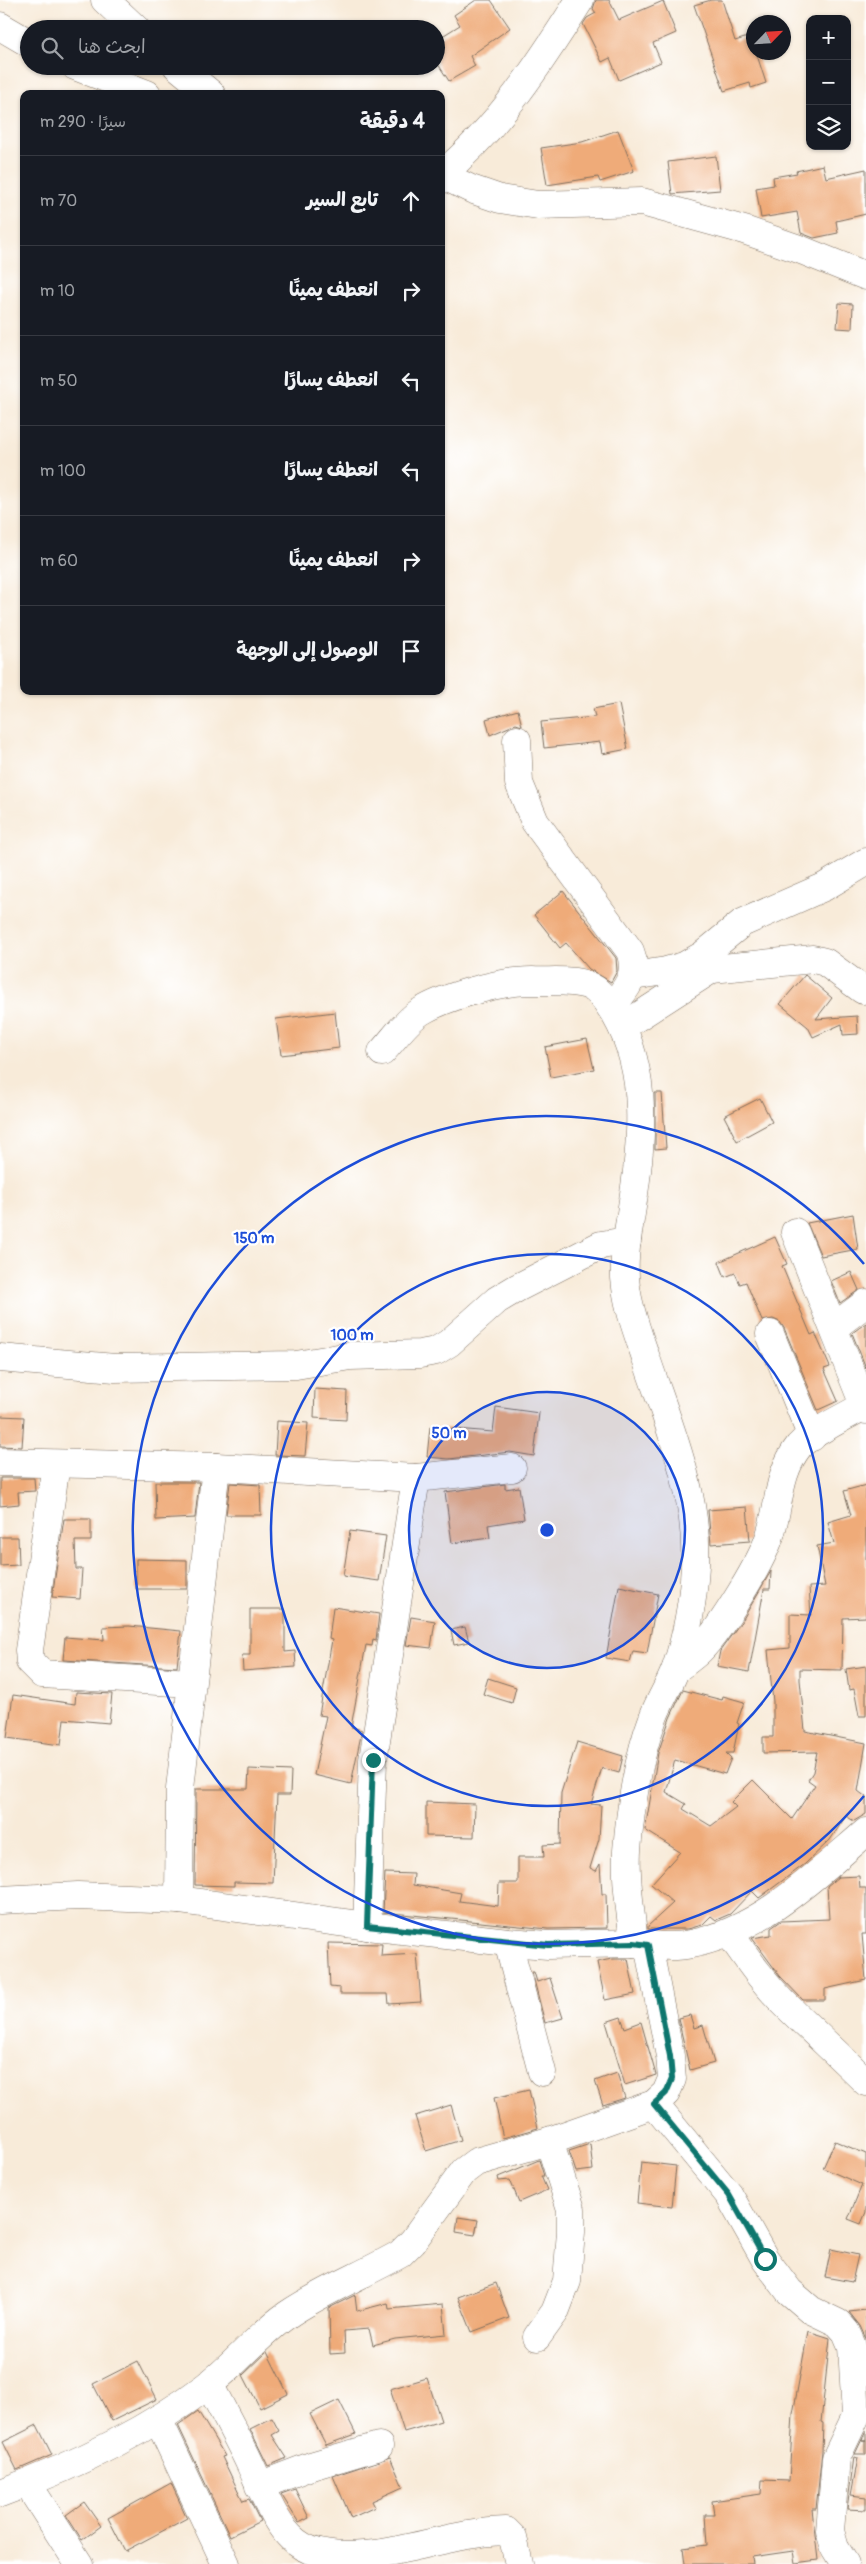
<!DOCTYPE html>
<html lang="ar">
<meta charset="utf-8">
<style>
body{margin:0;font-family:Pangolin,"Playpen Sans Arabic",sans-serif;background:#20242c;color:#f1f3f6;direction:rtl}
.controls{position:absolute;right:15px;top:15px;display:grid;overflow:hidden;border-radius:10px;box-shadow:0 1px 4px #0004}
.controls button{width:45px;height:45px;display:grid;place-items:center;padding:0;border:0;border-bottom:1px solid #363941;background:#171b24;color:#f1f3f6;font:25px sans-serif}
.compass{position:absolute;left:746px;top:15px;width:45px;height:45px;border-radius:50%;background:#171b24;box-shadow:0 1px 4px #0004;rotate:65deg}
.stop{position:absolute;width:15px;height:15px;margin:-11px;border:4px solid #0f766e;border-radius:50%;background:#fff}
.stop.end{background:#0f766e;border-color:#fff;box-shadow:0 1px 5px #0008}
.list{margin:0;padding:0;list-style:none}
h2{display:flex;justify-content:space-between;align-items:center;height:65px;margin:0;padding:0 20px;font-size:21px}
h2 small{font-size:16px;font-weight:400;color:#9ea1a6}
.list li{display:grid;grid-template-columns:32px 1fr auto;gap:15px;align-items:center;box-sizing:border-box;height:90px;padding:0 20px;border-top:1px solid #363941}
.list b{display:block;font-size:19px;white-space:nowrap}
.list em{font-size:16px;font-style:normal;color:#9ea1a6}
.icon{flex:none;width:28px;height:28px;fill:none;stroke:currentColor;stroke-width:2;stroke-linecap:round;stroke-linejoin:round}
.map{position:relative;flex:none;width:866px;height:2564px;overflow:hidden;direction:ltr}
.search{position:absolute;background:#171b24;box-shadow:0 1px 4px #0004;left:20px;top:20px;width:425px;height:55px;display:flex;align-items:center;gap:12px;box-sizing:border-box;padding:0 18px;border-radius:28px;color:#9ea1a6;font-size:19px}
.panel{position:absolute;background:#171b24;box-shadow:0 1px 4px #0004;left:20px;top:90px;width:425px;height:605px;border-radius:10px;direction:rtl}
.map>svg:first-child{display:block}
.building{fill:#efab79}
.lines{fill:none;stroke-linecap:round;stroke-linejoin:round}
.minor-casing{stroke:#7d6e5f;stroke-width:29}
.major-casing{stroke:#7d6e5f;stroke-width:29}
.minor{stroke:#fff;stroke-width:28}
.major{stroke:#fff;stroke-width:28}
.route{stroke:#0f766e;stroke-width:6}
.ring{fill:none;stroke:#1d4ed8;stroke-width:2.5}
.centre{fill:#1d4ed8;stroke:#fff;stroke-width:2.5}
.ring-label{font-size:15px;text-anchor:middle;font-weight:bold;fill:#1d4ed8;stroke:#fff;stroke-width:4.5;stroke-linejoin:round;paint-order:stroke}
</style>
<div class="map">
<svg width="866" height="2564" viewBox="0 0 866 2564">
<rect width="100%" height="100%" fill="#fff"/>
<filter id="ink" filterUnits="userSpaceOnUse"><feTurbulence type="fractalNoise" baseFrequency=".02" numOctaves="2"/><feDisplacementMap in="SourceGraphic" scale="10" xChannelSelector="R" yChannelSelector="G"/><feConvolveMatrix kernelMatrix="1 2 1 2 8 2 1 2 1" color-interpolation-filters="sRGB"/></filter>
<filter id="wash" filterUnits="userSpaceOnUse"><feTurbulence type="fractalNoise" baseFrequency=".0096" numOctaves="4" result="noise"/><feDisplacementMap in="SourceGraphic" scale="20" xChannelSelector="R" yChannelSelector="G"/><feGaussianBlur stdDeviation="1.12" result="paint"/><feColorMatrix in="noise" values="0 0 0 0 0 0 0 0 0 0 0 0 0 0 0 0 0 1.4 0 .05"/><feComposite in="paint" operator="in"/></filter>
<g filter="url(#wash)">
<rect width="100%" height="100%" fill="#f8ebd9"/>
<g id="blocks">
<g class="building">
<polygon points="476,0 491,0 510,28 470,56 475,66 449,81 436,61 436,40 460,25 454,15"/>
<polygon points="596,0 609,0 619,20 663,1 676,33 653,43 661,62 619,80 610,58 602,62 583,24 587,18 596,13 593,9"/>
<polygon points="711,0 722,0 735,41 751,36 754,52 756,52 766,83 751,88 750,83 724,91 694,5"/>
<polygon points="618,130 634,171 600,182 598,177 547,185 541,148 582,142"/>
<polygon points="716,156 720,190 672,194 668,162"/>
<polygon points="823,165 826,178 866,169 866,214 836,221 838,233 814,238 801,233 797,212 761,218 756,188 774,185 773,177 797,173 796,171"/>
<polygon points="839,303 853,304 852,329 837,328"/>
<polygon points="619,704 628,749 602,754 600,742 544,748 541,722 595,717 593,709"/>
<polygon points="518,710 522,726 516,724 490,735 486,719"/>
<polygon points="563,891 616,958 617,971 611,982 589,969 566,943 560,948 534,915"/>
<polygon points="805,975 832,998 816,1019 857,1016 858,1034 843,1035 842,1024 813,1037 808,1027 780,1004"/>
<polygon points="335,1012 339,1048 281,1055 276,1019"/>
<polygon points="587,1039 594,1069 551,1077 545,1047"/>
<polygon points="655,1093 662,1093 666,1148 655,1149"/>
<polygon points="760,1098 772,1122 737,1141 724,1116"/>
<polygon points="853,1214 858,1249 821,1256 807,1223"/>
<polygon points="775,1237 787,1264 782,1266 811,1335 815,1333 830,1367 824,1369 838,1401 818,1410 784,1328 780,1322 773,1319 762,1321 746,1282 740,1284 735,1273 725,1277 719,1262"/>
<polygon points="851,1272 859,1290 840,1303 831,1281"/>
<polygon points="866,1323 866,1368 852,1333"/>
<polygon points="315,1389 347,1391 346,1420 314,1418"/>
<polygon points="496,1407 539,1413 534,1456 510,1452 449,1459 427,1457 430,1427 493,1432"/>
<polygon points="0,1416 24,1417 22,1447 0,1446"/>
<polygon points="277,1421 308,1423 305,1456 275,1455"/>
<polygon points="0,1478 34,1478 35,1491 18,1492 19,1504 0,1506"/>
<polygon points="155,1482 199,1482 195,1518 156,1520"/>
<polygon points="230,1483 260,1485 261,1515 226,1515"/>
<polygon points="505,1484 505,1489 519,1487 524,1519 488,1525 490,1538 452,1543 445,1492"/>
<polygon points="866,1485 866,1617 843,1618 842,1670 800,1669 800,1680 805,1731 866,1743 858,1791 866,1797 866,1814 854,1821 846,1816 830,1840 805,1864 759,1898 752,1891 730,1914 716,1920 711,1916 702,1925 688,1929 648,1929 648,1926 673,1903 651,1884 680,1852 645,1830 658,1753 670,1718 683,1690 722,1700 723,1696 744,1702 737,1723 739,1724 733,1753 726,1753 731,1758 725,1774 675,1760 666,1792 686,1804 683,1809 711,1826 736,1807 731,1802 753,1780 792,1819 815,1785 808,1780 813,1772 817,1752 763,1753 763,1737 773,1737 773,1702 768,1650 790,1648 790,1614 811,1615 809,1587 825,1586 817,1546 834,1543 828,1522 851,1515 844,1491"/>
<polygon points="747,1507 750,1541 711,1544 708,1510"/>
<polygon points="64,1519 91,1519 91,1541 75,1541 76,1569 82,1569 80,1599 52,1597"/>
<polygon points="350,1531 386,1536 379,1581 343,1576"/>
<polygon points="0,1537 18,1537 19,1565 0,1566"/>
<polygon points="136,1559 187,1560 187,1589 136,1589"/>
<polygon points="771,1571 770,1589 764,1589 749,1672 717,1666 720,1651 743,1619"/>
<polygon points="619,1586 658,1594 647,1653 633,1651 630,1662 606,1658"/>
<polygon points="333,1607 379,1614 376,1640 373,1639 372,1646 366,1645 351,1727 362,1730 351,1784 314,1775 326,1716 319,1715 332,1640 329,1639"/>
<polygon points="250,1609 285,1609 285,1652 295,1651 296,1667 243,1671 242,1655 250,1655"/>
<polygon points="411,1617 435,1621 431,1648 406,1645"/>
<polygon points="129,1626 181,1631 177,1667 63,1660 65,1637 104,1640 103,1627"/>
<polygon points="465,1627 469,1642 454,1645 451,1630"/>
<polygon points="866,1666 866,1716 859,1716 854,1689 849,1690 846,1669"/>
<polygon points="488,1678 516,1687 512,1703 483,1694"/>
<polygon points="76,1692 112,1694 109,1723 64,1719 61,1745 7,1738 13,1695 75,1704"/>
<polygon points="577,1742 623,1756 619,1773 602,1768 591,1804 601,1805 599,1839 590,1868 596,1871 600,1864 602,1894 606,1894 607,1928 548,1929 383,1912 385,1873 414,1874 413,1885 461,1893 459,1901 498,1906 499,1883 518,1883 518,1857 544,1857 543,1845 560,1844 561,1793"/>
<polygon points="249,1769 291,1771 290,1795 277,1795 273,1883 234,1882 234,1886 195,1885 196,1789 248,1789"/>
<polygon points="426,1802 475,1804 474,1837 426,1836"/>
<polygon points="859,1876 860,1888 866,1888 866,1934 862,1934 866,1980 825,1989 825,2000 803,2000 780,1976 752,1938 771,1935 771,1928 781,1921 829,1919 827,1886 838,1877"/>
<polygon points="328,1943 382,1944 381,1956 417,1954 421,2002 389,2004 388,1994 340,1994 340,1988 330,1987"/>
<polygon points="612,1959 628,1959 635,1994 605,2000 597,1962"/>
<polygon points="532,1972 534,1972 537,1982 550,1978 563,2018 545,2023"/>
<polygon points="690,2015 694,2028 703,2025 714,2063 690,2070 678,2018"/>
<polygon points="621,2017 625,2028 641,2022 656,2075 625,2085 606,2022"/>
<polygon points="617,2073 625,2098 603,2105 595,2081"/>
<polygon points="529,2090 538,2128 503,2138 494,2098"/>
<polygon points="451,2105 461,2140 426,2151 415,2116"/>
<polygon points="835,2141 866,2154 866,2212 861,2224 848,2219 862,2185 823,2168"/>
<polygon points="590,2144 593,2170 576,2172 569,2151"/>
<polygon points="539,2160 544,2176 541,2176 547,2190 519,2202 510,2180 499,2181 498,2177"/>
<polygon points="641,2162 676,2166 672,2207 637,2203"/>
<polygon points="458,2217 478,2220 475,2235 456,2232"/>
<polygon points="831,2249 858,2255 852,2282 825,2277"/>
<polygon points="496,2283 509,2318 472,2332 458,2297"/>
<polygon points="355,2295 357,2311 388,2303 389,2309 443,2304 446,2334 395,2339 373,2345 369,2329 344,2331 345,2353 330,2354 329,2308"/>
<polygon points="866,2310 866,2339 860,2326 849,2312"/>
<polygon points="808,2331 830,2338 821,2422 823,2423 822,2451 816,2509 812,2509 818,2560 795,2563 793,2551 752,2557 753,2564 685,2564 683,2548 707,2545 705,2515 714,2515 712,2501 761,2494 762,2480 789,2481 793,2414"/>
<polygon points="267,2352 288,2394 260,2408 243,2375"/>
<polygon points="138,2361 157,2399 112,2421 93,2384"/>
<polygon points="427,2378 441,2421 404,2432 390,2389"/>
<polygon points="339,2400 356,2434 326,2445 310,2414"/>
<polygon points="198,2411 225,2456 222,2457 243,2501 249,2499 260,2521 230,2536 178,2425"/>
<polygon points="272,2418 279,2431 272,2435 287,2458 268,2466 250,2429"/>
<polygon points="37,2425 52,2455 17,2470 3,2442"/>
<polygon points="866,2431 866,2440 862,2440 866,2440 866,2454 855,2454"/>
<polygon points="390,2457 403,2487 372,2501 375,2507 351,2518 333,2476"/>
<polygon points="854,2457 858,2458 851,2495 866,2497 866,2510 847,2509"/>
<polygon points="171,2483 187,2518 125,2551 108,2518"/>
<polygon points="295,2489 309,2518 299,2523 281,2494"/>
<polygon points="84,2502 101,2526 82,2540 66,2515"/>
</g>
</g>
</g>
<g filter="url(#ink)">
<use href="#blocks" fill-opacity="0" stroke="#7d6e5f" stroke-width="1"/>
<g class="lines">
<defs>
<g id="minor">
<polyline points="0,26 29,43"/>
<polyline points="75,66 147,94"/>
<polyline points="442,175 471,189 500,199 538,205 642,202 744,230 799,249 866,276"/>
<path d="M517,740L519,783L535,822L630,951C639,975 626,990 611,1007"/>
<polyline points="633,976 666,971 684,966 703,955 742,923 824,887 866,862"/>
<polyline points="622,1027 712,969 813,959 825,962 863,990"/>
<path d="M382,1052C394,1039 405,1022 420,1012C446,996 501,981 532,981C549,982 571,979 587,985C601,990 608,1004 616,1016C649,1073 642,1145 632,1207C628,1234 622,1260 626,1287C629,1311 638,1334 646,1358C668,1424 699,1494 695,1566C693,1600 687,1636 676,1668C670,1685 659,1701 653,1718C638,1757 630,1810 627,1851C625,1881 631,1913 634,1943C652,1945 673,1948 691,1944C759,1931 815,1876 866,1832"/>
<polyline points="795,1232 866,1410"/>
<polyline points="834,1327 866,1303"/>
<polyline points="770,1334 812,1437"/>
<polyline points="0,1358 115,1368 296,1365 350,1356 420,1354 436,1351 449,1343 497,1300 517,1288 601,1245 627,1241"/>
<polyline points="0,1462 216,1467 416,1478"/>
<polyline points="56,1464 29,1650 30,1662 42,1674 191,1683"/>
<path d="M676,1669C684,1663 693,1657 700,1650C720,1630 764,1559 771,1532C780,1501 778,1473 799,1446C811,1433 848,1415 864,1406"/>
<polyline points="0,1900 78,1896 179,1900 367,1926 508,1942 548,1945 634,1943"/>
<polyline points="179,1900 180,1789 216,1467"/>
<polyline points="367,1926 373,1760 416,1478 512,1468"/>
<path d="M729,1933C746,1957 762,1981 783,2002C810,2029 839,2055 866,2082"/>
<polyline points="508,1942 542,2072"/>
<polyline points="654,2104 729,2195 765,2259 789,2291 811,2310 838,2323 846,2332 852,2346 856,2416 836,2458 830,2531 835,2548 845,2564"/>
<polyline points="537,2337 555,2312 567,2281 571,2232 571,2209 549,2141"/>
<path d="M209,2384C223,2411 238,2438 251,2466C282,2534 290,2564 375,2554C419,2548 461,2532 506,2531L513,2538L519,2564"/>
<polyline points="158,2419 226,2564"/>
<polyline points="27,2483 79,2564"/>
<polyline points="259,2486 311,2466 379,2446"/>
<path d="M0,2493C72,2467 146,2432 208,2385C236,2364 258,2335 287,2315C322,2291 363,2275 400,2254L413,2241L464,2171L476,2162L549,2141L654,2104L666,2093L672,2079L670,2056L648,1945"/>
</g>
<g id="major">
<polyline points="105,0 136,29"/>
<polyline points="177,66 211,94"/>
<path d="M441,175C499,127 540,63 580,0"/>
</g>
</defs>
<use href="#minor" class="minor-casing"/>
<use href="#major" class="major-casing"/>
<use href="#minor" class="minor"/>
<use href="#major" class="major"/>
</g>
</g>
<g class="lines" filter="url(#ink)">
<polyline class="route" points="373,1760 367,1926 548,1945 634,1943 648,1945 670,2056 672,2079 666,2093 654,2104 729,2195 765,2259"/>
</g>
<circle cx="547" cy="1530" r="138" fill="#1d4ed8" fill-opacity=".12"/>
<g class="ring">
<circle cx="547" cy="1530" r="138"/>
<circle cx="547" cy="1530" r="276"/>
<path d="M864 1796A414 414 0 1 1 864 1264"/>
</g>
<circle cx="547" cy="1530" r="8" class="centre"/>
<g class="ring-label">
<text x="254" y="1243">150 m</text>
<text x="352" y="1340">100 m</text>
<text x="449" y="1438">50 m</text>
</g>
</svg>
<div class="controls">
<button>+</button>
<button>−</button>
<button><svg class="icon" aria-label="layers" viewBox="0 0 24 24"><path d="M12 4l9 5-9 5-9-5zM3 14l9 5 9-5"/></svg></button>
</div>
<svg class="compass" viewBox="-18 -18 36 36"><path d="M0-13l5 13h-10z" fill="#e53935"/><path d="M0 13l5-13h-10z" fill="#9ea1a6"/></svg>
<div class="stop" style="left:765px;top:2259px"></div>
<div class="stop end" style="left:373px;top:1760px"></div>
<div class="search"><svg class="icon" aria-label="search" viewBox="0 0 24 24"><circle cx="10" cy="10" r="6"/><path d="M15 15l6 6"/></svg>ابحث هنا</div>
<section class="panel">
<h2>4 دقيقة<small>سيرًا · 290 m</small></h2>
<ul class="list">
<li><svg class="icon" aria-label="ahead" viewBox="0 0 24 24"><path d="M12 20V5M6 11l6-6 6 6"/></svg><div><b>تابع السير</b></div><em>70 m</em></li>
<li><svg class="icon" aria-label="right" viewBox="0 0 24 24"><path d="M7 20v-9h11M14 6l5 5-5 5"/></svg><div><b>انعطف يمينًا</b></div><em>10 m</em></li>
<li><svg class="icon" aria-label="left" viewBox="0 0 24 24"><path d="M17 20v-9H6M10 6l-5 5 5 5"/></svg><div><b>انعطف يسارًا</b></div><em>50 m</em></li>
<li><svg class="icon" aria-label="left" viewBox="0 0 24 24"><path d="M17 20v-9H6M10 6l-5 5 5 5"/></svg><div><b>انعطف يسارًا</b></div><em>100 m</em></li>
<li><svg class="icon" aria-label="right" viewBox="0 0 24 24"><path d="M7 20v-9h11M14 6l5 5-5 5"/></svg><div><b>انعطف يمينًا</b></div><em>60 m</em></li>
<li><svg class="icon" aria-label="arrive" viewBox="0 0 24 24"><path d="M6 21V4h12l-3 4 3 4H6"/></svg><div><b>الوصول إلى الوجهة</b></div></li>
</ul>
</section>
</div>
